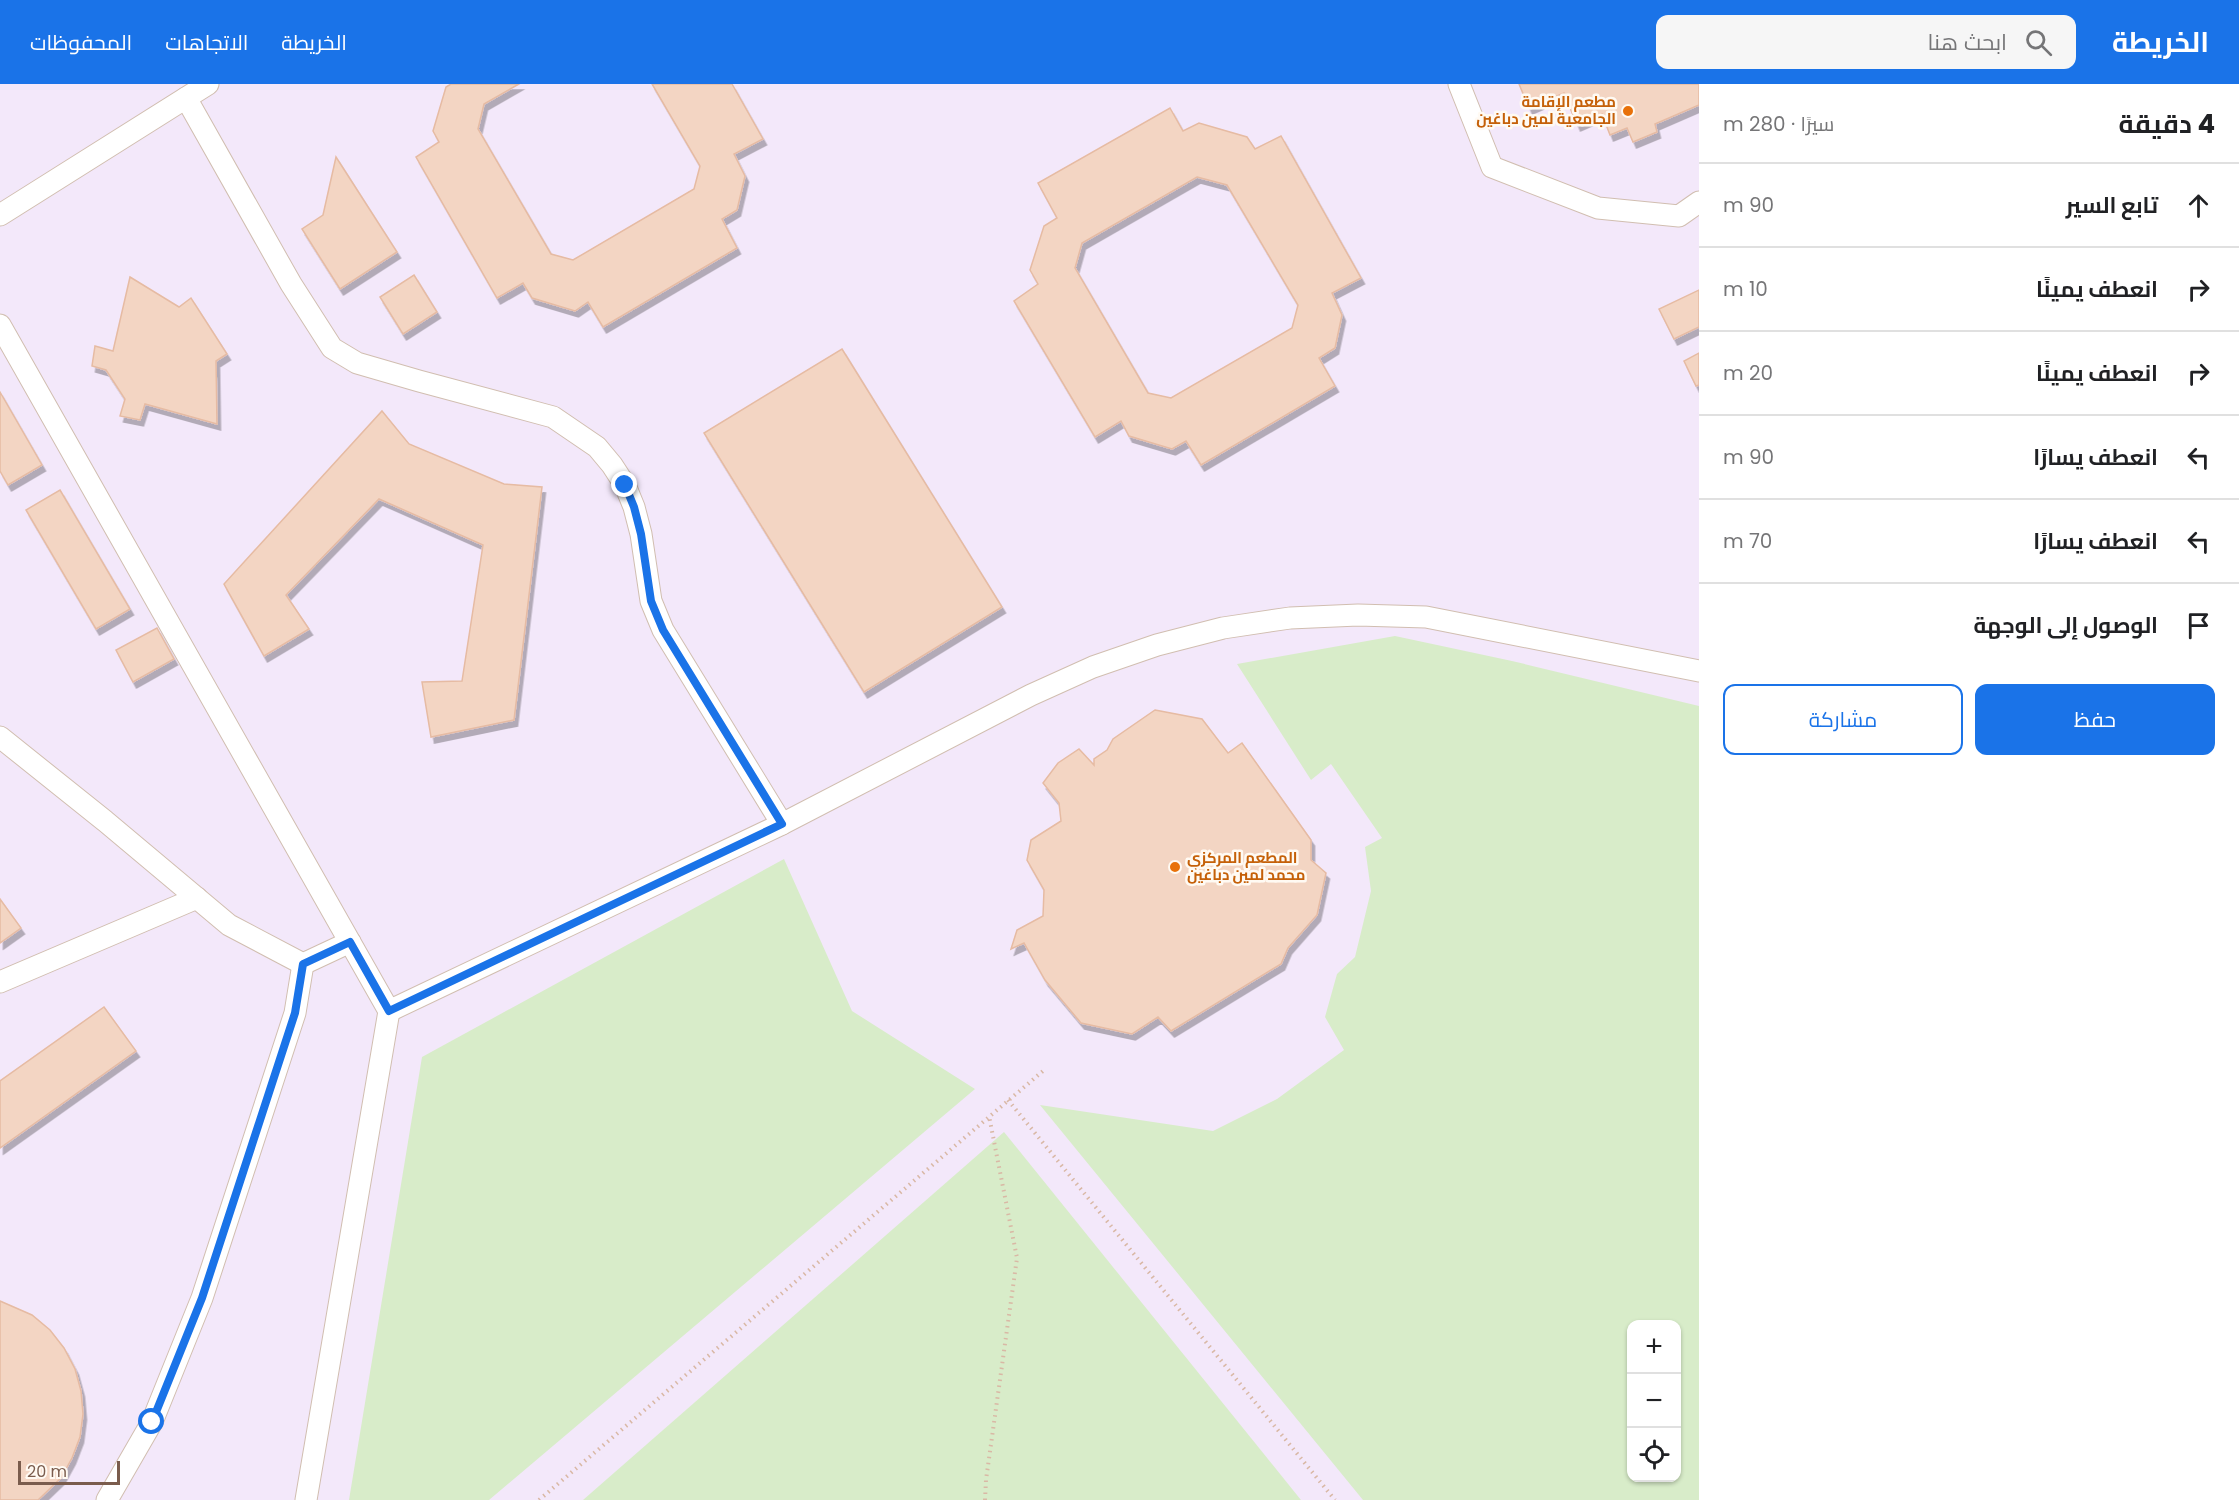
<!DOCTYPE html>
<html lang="ar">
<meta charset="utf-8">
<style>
body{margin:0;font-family:Poppins,Cairo,sans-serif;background:#f6f6f6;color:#202124;direction:rtl}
.controls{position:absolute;right:18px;bottom:18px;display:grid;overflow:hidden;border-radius:12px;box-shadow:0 2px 4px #0004}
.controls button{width:54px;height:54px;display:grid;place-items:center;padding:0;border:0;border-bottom:2px solid #e0e0e0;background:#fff;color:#202124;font:30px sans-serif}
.scale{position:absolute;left:18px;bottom:15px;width:102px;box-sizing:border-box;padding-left:6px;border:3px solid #7a5c4d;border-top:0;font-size:16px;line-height:21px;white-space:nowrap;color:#7a5c4d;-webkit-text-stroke:4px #fffaf3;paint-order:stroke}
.stop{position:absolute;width:18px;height:18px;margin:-14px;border:4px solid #1a73e8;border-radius:50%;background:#fff}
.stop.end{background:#1a73e8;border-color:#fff;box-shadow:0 2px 6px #0008}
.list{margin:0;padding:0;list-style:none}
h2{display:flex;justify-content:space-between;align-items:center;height:78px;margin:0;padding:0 24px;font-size:26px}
h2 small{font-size:20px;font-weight:400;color:#757577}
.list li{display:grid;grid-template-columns:39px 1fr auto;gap:18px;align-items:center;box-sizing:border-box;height:84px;padding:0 24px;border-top:2px solid #e0e0e0}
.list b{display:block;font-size:22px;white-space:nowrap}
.list em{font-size:20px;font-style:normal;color:#757577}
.actions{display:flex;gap:12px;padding:18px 24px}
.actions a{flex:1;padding:14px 0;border:2px solid #1a73e8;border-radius:12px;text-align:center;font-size:21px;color:#1a73e8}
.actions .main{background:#1a73e8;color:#fff}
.icon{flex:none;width:33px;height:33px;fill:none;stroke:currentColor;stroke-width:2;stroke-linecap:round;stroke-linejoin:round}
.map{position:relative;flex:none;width:1699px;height:1416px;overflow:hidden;direction:ltr}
header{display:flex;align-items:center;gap:36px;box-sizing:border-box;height:84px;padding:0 30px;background:#1a73e8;color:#fff}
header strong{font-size:28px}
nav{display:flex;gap:33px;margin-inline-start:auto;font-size:21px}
.search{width:420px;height:54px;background:#f6f6f6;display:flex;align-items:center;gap:15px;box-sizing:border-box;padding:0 21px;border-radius:12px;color:#757577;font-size:22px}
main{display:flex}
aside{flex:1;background:#fff}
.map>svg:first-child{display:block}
.education{fill:#f3e8fa;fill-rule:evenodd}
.green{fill:#d8ecc9;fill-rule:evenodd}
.building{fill:#f3d5c3;stroke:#e6bba3;stroke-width:1.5;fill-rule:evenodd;filter:url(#shadow)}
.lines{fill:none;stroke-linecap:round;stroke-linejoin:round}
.service-casing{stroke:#d1beb0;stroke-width:23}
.path{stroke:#d9b8a5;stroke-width:4;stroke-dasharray:1.5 4.5;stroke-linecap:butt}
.service{stroke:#fff;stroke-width:21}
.route{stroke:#1a73e8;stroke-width:8}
.food-dot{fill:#e8710a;stroke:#fffaf3;stroke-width:2}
.labels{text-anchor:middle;stroke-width:5;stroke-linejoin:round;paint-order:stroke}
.food-label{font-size:15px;font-weight:bold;fill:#c56008;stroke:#fffaf3;text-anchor:end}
</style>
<header>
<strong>الخريطة</strong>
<div class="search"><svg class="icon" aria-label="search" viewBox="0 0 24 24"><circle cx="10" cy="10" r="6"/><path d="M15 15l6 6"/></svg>ابحث هنا</div>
<nav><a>الخريطة</a><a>الاتجاهات</a><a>المحفوظات</a></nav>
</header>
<main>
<aside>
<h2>4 دقيقة<small>سيرًا · 280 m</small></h2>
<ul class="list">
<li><svg class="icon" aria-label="ahead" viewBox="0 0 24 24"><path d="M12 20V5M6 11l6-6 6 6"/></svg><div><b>تابع السير</b></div><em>90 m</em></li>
<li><svg class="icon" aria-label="right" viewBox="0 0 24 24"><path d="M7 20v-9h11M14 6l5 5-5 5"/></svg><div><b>انعطف يمينًا</b></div><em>10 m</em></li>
<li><svg class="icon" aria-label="right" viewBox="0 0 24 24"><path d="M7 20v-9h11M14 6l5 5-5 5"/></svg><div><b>انعطف يمينًا</b></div><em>20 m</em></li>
<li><svg class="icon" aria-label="left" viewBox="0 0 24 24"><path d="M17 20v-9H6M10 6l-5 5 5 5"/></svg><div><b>انعطف يسارًا</b></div><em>90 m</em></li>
<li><svg class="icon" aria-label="left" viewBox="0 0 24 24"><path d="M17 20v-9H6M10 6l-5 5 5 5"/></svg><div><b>انعطف يسارًا</b></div><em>70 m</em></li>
<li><svg class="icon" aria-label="arrive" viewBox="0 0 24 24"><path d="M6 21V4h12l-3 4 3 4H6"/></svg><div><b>الوصول إلى الوجهة</b></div></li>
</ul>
<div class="actions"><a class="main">حفظ</a><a>مشاركة</a></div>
</aside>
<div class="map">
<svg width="1699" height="1416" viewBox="0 0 1699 1416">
<defs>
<filter id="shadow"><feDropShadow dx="3.5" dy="6" stdDeviation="0" flood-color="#0004"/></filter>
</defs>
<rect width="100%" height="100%" fill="#fdf6ec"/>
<path class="education" d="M0,0H1699V1416H0ZM1632,1240H1676V1394H1632Z"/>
<g class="green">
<path d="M1395,552L1512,577L1699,622V1416H1363L1040,1021L1213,1047L1277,1015L1344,966L1325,933L1337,890L1355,873L1371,807L1365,763L1382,754L1331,680L1311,696L1237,580ZM1632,1240H1676V1394H1632Z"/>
<polygon points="784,775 852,927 975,1005 489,1416 349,1416 422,973"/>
<polygon points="1004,1048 1301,1416 583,1416"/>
</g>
<g class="building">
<polygon points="451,0 519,0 484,20 478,45 551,170 573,176 694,105 700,82 652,0 732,0 763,55 734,70 745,92 737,126 722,135 737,164 603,243 588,218 575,227 532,214 523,199 497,214 416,73 439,58 433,47 446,3"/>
<polygon points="1519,0 1699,0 1699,21 1655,40 1657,48 1633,58 1627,44 1610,51 1602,30 1577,41 1564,9 1529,24"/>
<path d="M1170,24L1183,47L1199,39L1247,53L1255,65L1281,52L1361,194L1332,209L1342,231L1335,264L1319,274L1335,302L1201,381L1186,357L1172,365L1129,352L1121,337L1095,353L1014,217L1038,200L1030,186L1044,142L1057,134L1038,99ZM1197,93L1227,101L1298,221L1292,244L1171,314L1148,309L1075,184L1082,159Z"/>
<polygon points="336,73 397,168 340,205 302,145 323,131"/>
<polygon points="414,191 437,228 403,250 380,213"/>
<polygon points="130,193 179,223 191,214 227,270 216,277 217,340 145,320 140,336 120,332 125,315 106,286 92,282 95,262 113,267"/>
<polygon points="1699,206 1699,243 1674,255 1659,225"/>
<polygon points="842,265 1002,523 864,608 704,349"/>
<polygon points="1699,269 1699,301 1696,302 1684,277"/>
<polygon points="0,308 42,381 8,401 0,387"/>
<polygon points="382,327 409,360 504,400 542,403 514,636 431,653 422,598 462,597 483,461 379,415 286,511 309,545 264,572 224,500"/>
<polygon points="60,406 130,525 96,545 26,426"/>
<polygon points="157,544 174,575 133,598 116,566"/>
<polygon points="1155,626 1202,635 1228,669 1242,659 1311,756 1311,776 1326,789 1317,831 1288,864 1281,880 1171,947 1158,933 1132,950 1081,939 1045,896 1024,859 1011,865 1017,846 1043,832 1044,806 1027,776 1031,756 1061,737 1059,719 1043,699 1058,679 1079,665 1094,681 1094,675 1107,666 1113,655"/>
<polygon points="0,815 21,844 0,859"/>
<polygon points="104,923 136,967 0,1064 0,997"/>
<polygon points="0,1217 32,1231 50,1246 64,1264 75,1285 81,1307 83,1330 80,1353 72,1374 61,1394 38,1416 0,1416"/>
</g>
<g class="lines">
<defs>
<g id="service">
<polyline points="1459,0 1492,83 1598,124 1679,132 1699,118"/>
<polyline points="186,14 291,200 332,264 357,279 419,297 553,333 597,363 612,381 625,401 634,423 641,450 651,517 663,546 782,740"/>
<polyline points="0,131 208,0"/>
<polyline points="0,241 389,927 782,740 1031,611 1093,583 1157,561 1223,544 1290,534 1358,531 1426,533 1699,587"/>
<polyline points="0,653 105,737 229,841 303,880"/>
<polyline points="303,880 350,858"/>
<polyline points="0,898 197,814"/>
<polyline points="107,1416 152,1338 202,1214 295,929 303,880"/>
<polyline points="306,1416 389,927"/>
</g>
</defs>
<use href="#service" class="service-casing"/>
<g class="path">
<polyline points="1008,1016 1335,1416"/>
<polyline points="539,1416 1043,987"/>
<polyline points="985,1416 986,1396 1017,1174 989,1032"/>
</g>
<use href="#service" class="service"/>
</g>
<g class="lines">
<polyline class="route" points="152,1338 202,1214 295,929 303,880 350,858 389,927 782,740 663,546 651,517 641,450 634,423 625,401"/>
</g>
<g class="food-dot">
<circle cx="1628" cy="27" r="6"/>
<circle cx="1175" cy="783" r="6"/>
</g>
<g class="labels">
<g class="food-label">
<text x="1616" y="23">مطعم الإقامة<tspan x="1616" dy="17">الجامعية لمين دباغين</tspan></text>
<text x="1187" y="779" text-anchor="start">المطعم المركزي<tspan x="1187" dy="17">محمد لمين دباغين</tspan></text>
</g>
</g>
</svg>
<div class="controls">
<button>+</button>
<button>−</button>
<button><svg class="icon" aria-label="locate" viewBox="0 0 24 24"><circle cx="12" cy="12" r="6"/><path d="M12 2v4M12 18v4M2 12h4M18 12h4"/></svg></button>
</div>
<div class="scale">20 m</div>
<div class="stop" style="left:152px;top:1338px"></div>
<div class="stop end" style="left:625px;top:401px"></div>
</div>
</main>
